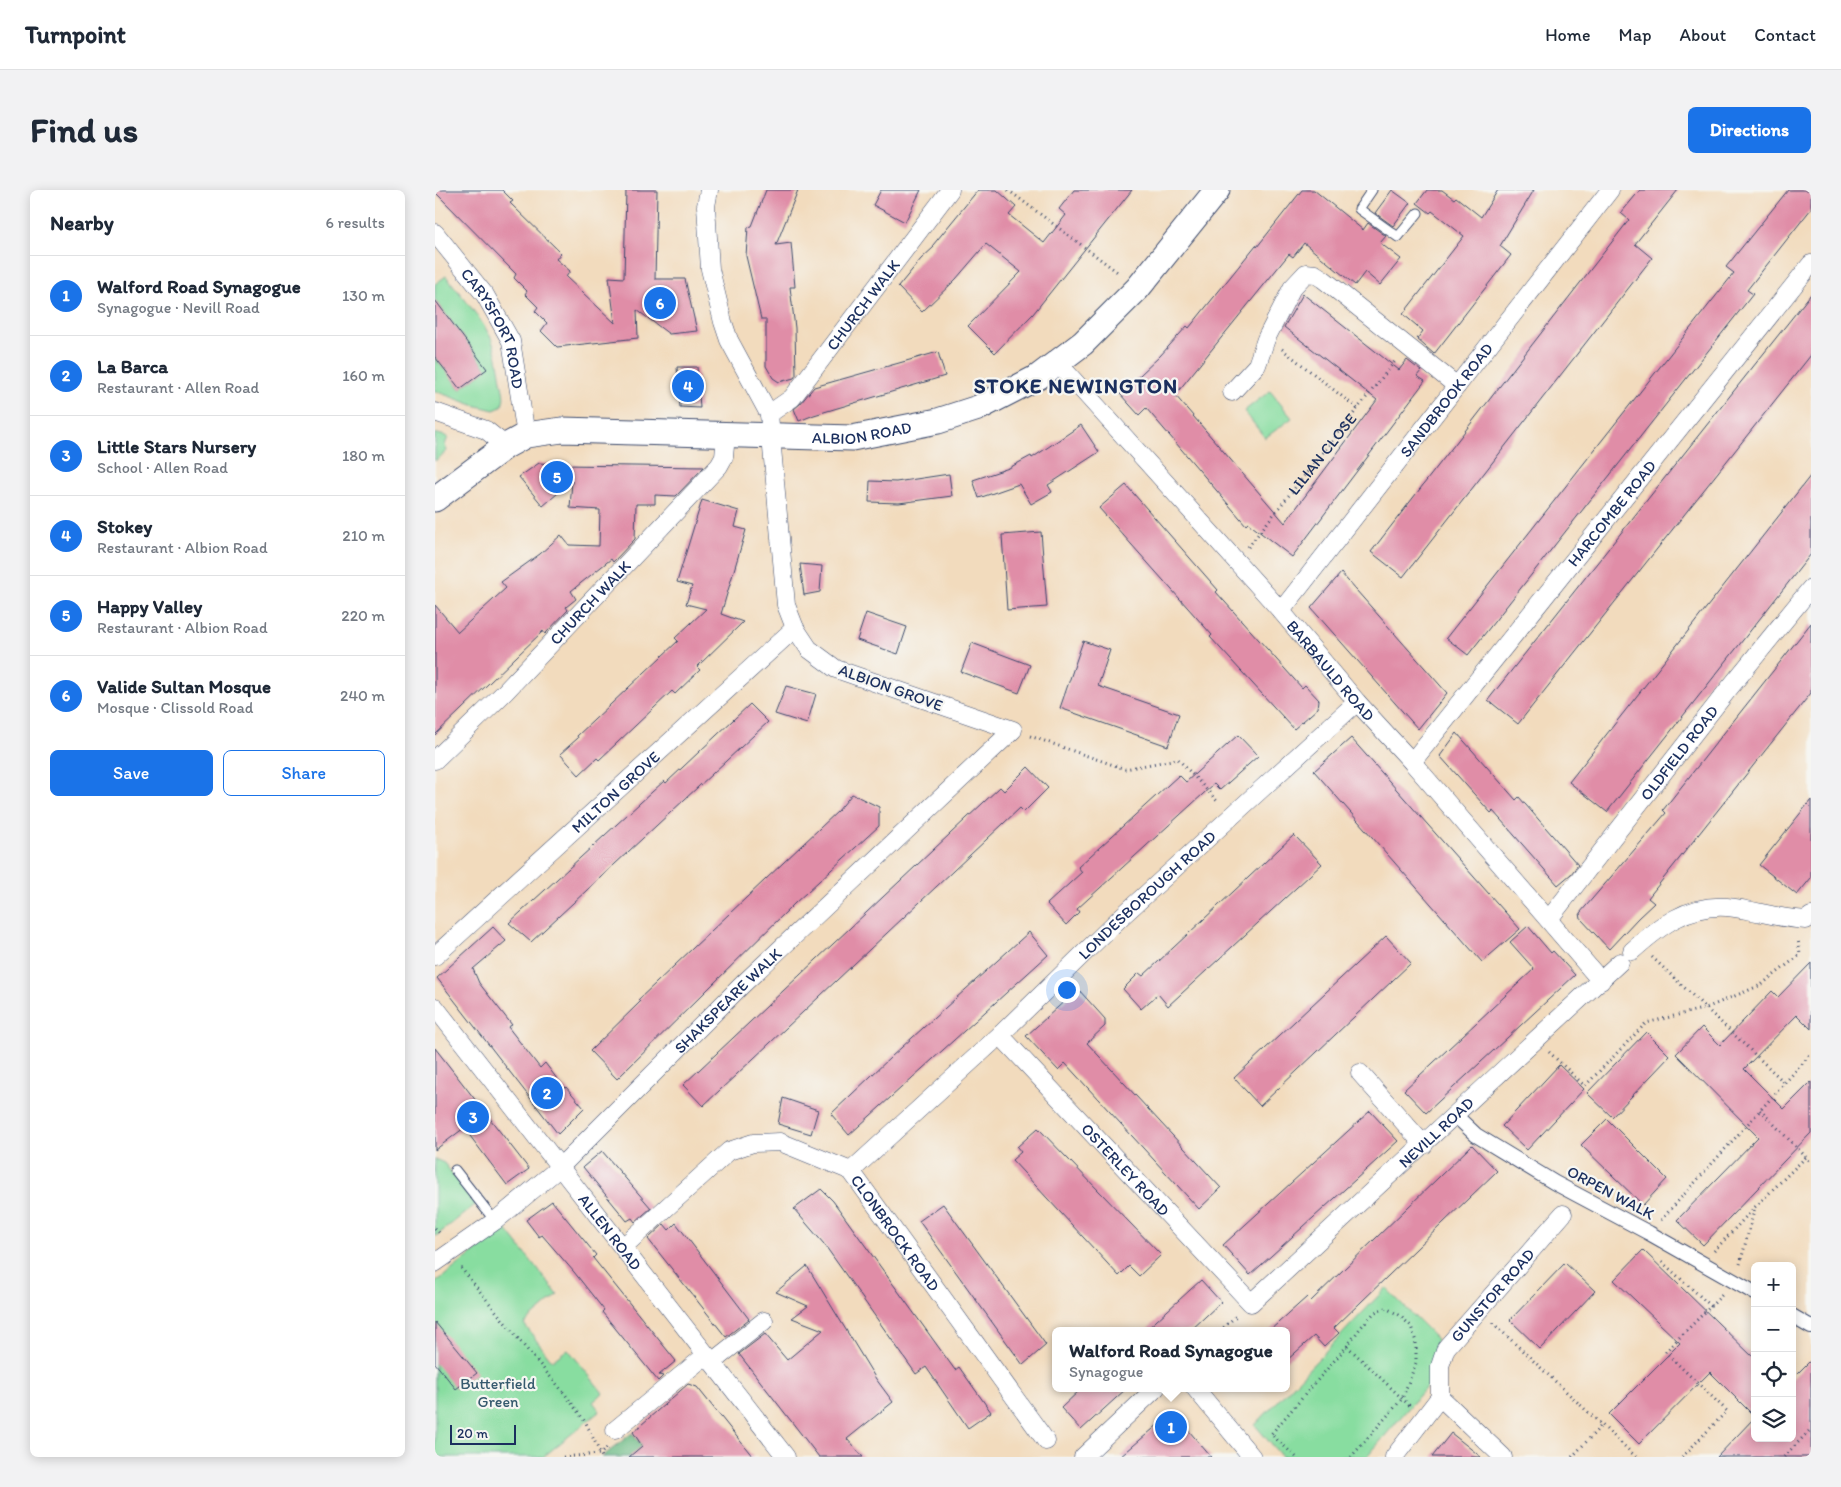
<!DOCTYPE html>
<meta charset="utf-8">
<style>
body{margin:0;font-family:Itim,sans-serif;background:#f2f2f3;color:#1f2937}
.controls{position:absolute;right:15px;bottom:15px;display:grid;overflow:hidden;border-radius:8px;box-shadow:0 2px 12px #0003}
.controls button{width:45px;height:45px;display:grid;place-items:center;padding:0;border:0;border-bottom:1px solid #e0e1e3;background:#fff;color:#1f2937;font:25px sans-serif}
.scale{position:absolute;left:15px;bottom:12px;width:66px;box-sizing:border-box;padding-left:5px;border:2px solid #1b2f5e;border-top:0;font-size:14px;line-height:18px;white-space:nowrap;color:#1b2f5e;-webkit-text-stroke:4px #f6f6f2;paint-order:stroke}
.you{position:absolute;left:631px;top:799px;width:18px;height:18px;margin:-12px;border:4px solid #fff;border-radius:50%;background:#1a73e8;box-shadow:0 0 0 8px #1a73e833}
.badge{display:grid;place-items:center;width:32px;height:32px;border-radius:50%;background:#1a73e8;color:#fff;font-size:16px;font-weight:700}
.pin{position:absolute;translate:-50% -50%;border:2px solid #fff;box-shadow:0 1px 5px #0006}
.popup{position:absolute;left:617px;top:1137px;width:238px;height:65px;box-sizing:border-box;display:grid;place-content:center;border-radius:8px;background:#fff;filter:drop-shadow(0 1px 4px #0005);font-size:16px;white-space:nowrap;color:#747a83}
.popup b{font-size:19px;color:#1f2937}
.popup::after{content:'';position:absolute;left:50%;top:100%;margin-left:-10px;border:10px solid transparent;border-top-color:#fff}
.list{margin:0;padding:0;list-style:none}
h2{display:flex;justify-content:space-between;align-items:center;height:65px;margin:0;padding:0 20px;font-size:21px}
h2 small{font-size:16px;font-weight:400;color:#747a83}
.list li{display:grid;grid-template-columns:32px 1fr auto;gap:15px;align-items:center;box-sizing:border-box;height:80px;padding:0 20px;border-top:1px solid #e0e1e3}
.list b{display:block;font-size:19px;white-space:nowrap}
.list p{margin:0;font-size:16px;white-space:nowrap;color:#747a83}
.list em{font-size:16px;font-style:normal;color:#747a83}
.actions{display:flex;gap:10px;padding:15px 20px}
.actions a{flex:1;padding:11px 0;border:1px solid #1a73e8;border-radius:8px;text-align:center;font-size:18px;color:#1a73e8}
.actions .main{background:#1a73e8;color:#fff}
.icon{flex:none;width:28px;height:28px;fill:none;stroke:currentColor;stroke-width:2;stroke-linecap:round;stroke-linejoin:round}
.map{position:relative;flex:none;width:1376px;height:1267px;overflow:hidden;border-radius:8px}
header{display:flex;align-items:center;gap:30px;box-sizing:border-box;height:70px;padding:0 25px;background:#fff;border-bottom:1px solid #e0e1e3}
header strong{font-size:24px}
nav{display:flex;gap:28px;margin-inline-start:auto;font-size:18px}
.intro{display:flex;align-items:center;justify-content:space-between;box-sizing:border-box;height:120px;padding:0 30px}
h1{margin:0;font-size:35px}
.button{padding:12px 22px;border-radius:8px;background:#1a73e8;color:#fff;font-size:18px;font-weight:700}
main{display:flex;gap:30px;padding:0 30px}
aside{flex:1;background:#fff;border-radius:8px;box-shadow:0 2px 12px #0003}
.map>svg:first-child{display:block}
.green{fill:#88dda0;stroke:#52867f}
.forest{fill:#6ebc86;stroke:#447672}
.building{fill:#e08da7}
.lines{fill:none;stroke-linecap:round;stroke-linejoin:round}
.service-casing{stroke:#3b496c;stroke-width:11}
.pedestrian-casing{stroke:#3b496c;stroke-width:16}
.minor-casing{stroke:#3b496c;stroke-width:19}
.secondary-casing{stroke:#3b496c;stroke-width:27}
.path{stroke:#3b496c;stroke-width:3;stroke-dasharray:1 4;stroke-linecap:butt}
.service{stroke:#fff;stroke-width:9}
.pedestrian{stroke:#fff;stroke-width:14}
.minor{stroke:#fff;stroke-width:18}
.secondary{stroke:#fff;stroke-width:25}
.labels{text-anchor:middle;stroke-width:4.5;stroke-linejoin:round;paint-order:stroke}
.street-label{font-size:16px;fill:#1b2f5e;stroke:#f6f6f2}
.park-label{font-size:16px;fill:#365a6e;stroke:#f6f6f2}
.district-label{font-size:21px;font-weight:bold;letter-spacing:1px;fill:#1b2f5e;stroke:#f6f6f2}
</style>
<header>
<strong>Turnpoint</strong>
<nav><a>Home</a><a>Map</a><a>About</a><a>Contact</a></nav>
</header>
<div class="intro"><h1>Find us</h1><a class="button">Directions</a></div>
<main>
<aside>
<h2>Nearby<small>6 results</small></h2>
<ul class="list">
<li><span class="badge">1</span><div><b>Walford Road Synagogue</b><p>Synagogue · Nevill Road</p></div><em>130 m</em></li>
<li><span class="badge">2</span><div><b>La Barca</b><p>Restaurant · Allen Road</p></div><em>160 m</em></li>
<li><span class="badge">3</span><div><b>Little Stars Nursery</b><p>School · Allen Road</p></div><em>180 m</em></li>
<li><span class="badge">4</span><div><b>Stokey</b><p>Restaurant · Albion Road</p></div><em>210 m</em></li>
<li><span class="badge">5</span><div><b>Happy Valley</b><p>Restaurant · Albion Road</p></div><em>220 m</em></li>
<li><span class="badge">6</span><div><b>Valide Sultan Mosque</b><p>Mosque · Clissold Road</p></div><em>240 m</em></li>
</ul>
<div class="actions"><a class="main">Save</a><a>Share</a></div>
</aside>
<div class="map">
<svg width="1376" height="1267" viewBox="0 0 1376 1267">
<rect width="100%" height="100%" fill="#f6f6f2"/>
<filter id="ink" filterUnits="userSpaceOnUse"><feTurbulence type="fractalNoise" baseFrequency=".02" numOctaves="2"/><feDisplacementMap in="SourceGraphic" scale="10" xChannelSelector="R" yChannelSelector="G"/><feConvolveMatrix kernelMatrix="1 2 1 2 8 2 1 2 1" color-interpolation-filters="sRGB"/></filter>
<filter id="wash" filterUnits="userSpaceOnUse"><feTurbulence type="fractalNoise" baseFrequency=".0096" numOctaves="4" result="noise"/><feDisplacementMap in="SourceGraphic" scale="20" xChannelSelector="R" yChannelSelector="G"/><feGaussianBlur stdDeviation="1.12" result="paint"/><feColorMatrix in="noise" values="0 0 0 0 0 0 0 0 0 0 0 0 0 0 0 0 0 1.4 0 .05"/><feComposite in="paint" operator="in"/></filter>
<g filter="url(#wash)">
<rect width="100%" height="100%" fill="#f2dbbd"/>
<g class="green">
<path d="M11,86C26,105 43,124 55,146C61,159 64,177 66,191C68,201 71,209 66,217L59,220L38,215L0,201V167L25,199L52,179L0,110V94Z"/>
<polygon points="835,201 857,228 830,248 809,221"/>
<polygon points="0,243 13,247 10,255 12,261 0,271"/>
<polygon points="0,969 9,973 41,1014 0,1047"/>
<polygon points="70,1038 123,1105 89,1134 117,1171 133,1159 168,1203 158,1212 165,1221 108,1267 2,1267 0,1264 0,1093"/>
<polygon points="951,1098 1002,1149 993,1195 932,1267 847,1267 820,1235"/>
</g>
<polygon class="forest" points="197,1243 207,1256 196,1266 196,1267 167,1267"/>
<g id="blocks">
<g class="building">
<polygon points="0,0 67,0 78,11 75,13 126,63 121,69 135,81 131,87 180,133 174,87 189,88 191,0 222,0 220,89 250,89 262,141 234,144 202,120 203,148 122,157 106,141 112,133 100,121 103,117 90,104 92,101 79,88 81,84 0,2"/>
<polygon points="331,0 363,0 341,55 356,53 360,97 355,97 360,138 361,185 359,188 344,192 338,188 331,176 331,129 326,129 311,66 313,37 317,36"/>
<polygon points="446,0 486,0 470,32 438,15"/>
<polygon points="543,0 562,0 581,17 574,25 609,53 631,25 624,19 639,0 697,0 598,124 560,163 533,136 586,82 551,54 521,89 487,122 463,97 486,69 499,57 498,55"/>
<polygon points="867,0 879,0 928,40 933,33 951,46 945,53 966,69 945,95 930,82 920,95 869,53 858,67 854,64 740,205 850,333 942,210 849,137 868,104 964,180 972,170 986,181 982,186 990,191 857,367 813,333 811,335 711,218 704,225 685,204 725,166 752,136 754,138 821,55 822,57"/>
<polygon points="957,0 975,13 958,36 940,23"/>
<polygon points="992,0 1007,0 1019,9 1021,7 1046,27 1063,0 1099,0 1065,56 1076,65 999,164 982,149 988,141 968,124 1029,46 997,21 995,23 982,13"/>
<polygon points="1205,0 1243,0 1200,54 1217,68 968,387 936,362 1194,30 1186,23"/>
<polygon points="1353,0 1376,0 1376,19 1312,100 1318,104 1033,465 1011,448 1299,83 1291,77"/>
<polygon points="1376,104 1376,165 1083,534 1053,510"/>
<polygon points="0,110 52,179 25,199 0,167"/>
<polygon points="503,162 510,186 379,225 364,231 359,219 365,214 379,197"/>
<polygon points="242,177 262,177 265,218 245,217"/>
<polygon points="646,235 664,262 613,295 617,302 596,314 584,294 544,308 538,290 574,278 596,266 597,268"/>
<polygon points="104,273 128,275 269,277 241,306 220,305 220,314 201,314 200,349 178,372 176,369 136,401 141,409 131,417 133,420 110,444 108,441 0,545 0,415 23,442 71,398 66,392 105,364 126,345 134,355 164,356 165,320 135,318 137,291 108,316 84,287"/>
<polygon points="514,284 517,306 464,313 434,312 435,291 461,292"/>
<polygon points="1376,285 1376,364 1172,622 1134,592"/>
<polygon points="691,295 783,400 781,402 867,498 870,495 884,510 883,518 859,539 775,447 777,445 664,318"/>
<polygon points="267,310 304,321 300,337 311,340 286,424 308,432 262,477 265,480 240,504 237,501 164,570 162,568 144,585 125,564 143,548 142,546 243,451 240,448 271,419 251,414 257,396 242,392"/>
<polygon points="606,342 612,417 572,420 567,345"/>
<polygon points="365,374 387,376 385,402 369,405"/>
<polygon points="906,383 1012,503 983,539 876,418"/>
<polygon points="431,423 472,437 463,464 422,450"/>
<polygon points="1376,433 1376,503 1213,708 1219,713 1203,728 1174,759 1146,729 1145,723 1231,623 1228,620"/>
<polygon points="648,451 675,460 663,496 744,524 733,556 625,518"/>
<polygon points="537,453 595,475 584,503 526,482"/>
<polygon points="351,496 381,504 372,534 340,524"/>
<polygon points="315,514 333,532 96,752 74,733 229,591 231,593"/>
<polygon points="1022,543 1081,610 1084,607 1143,675 1136,684 1123,695 1058,621 1056,623 1005,566"/>
<polygon points="803,545 823,566 785,600 779,594 642,719 644,722 631,735 612,714 647,682 643,677 744,585 751,592"/>
<polygon points="916,548 1085,739 1047,772 879,581"/>
<polygon points="593,577 613,598 589,622 585,618 268,916 248,895 565,597 569,601"/>
<polygon points="417,604 444,617 444,636 360,713 182,889 155,861 205,812 203,810 403,621"/>
<polygon points="1376,610 1376,688 1362,705 1324,675"/>
<polygon points="859,645 887,674 733,816 723,804 706,819 688,799 704,783 708,786"/>
<polygon points="1093,736 1116,763 1118,761 1140,785 991,923 969,900 1099,779 1075,752"/>
<polygon points="58,737 71,751 38,779 44,793 77,835 73,837 105,878 110,873 129,898 131,897 149,918 123,944 2,788"/>
<polygon points="594,742 613,765 414,945 396,924 456,867"/>
<polygon points="951,746 976,773 825,916 799,888"/>
<polygon points="1376,773 1376,839 1362,825 1309,879 1349,919 1376,892 1376,943 1268,1055 1242,1030 1323,947 1241,864 1267,837 1285,855 1337,801 1343,807"/>
<polygon points="643,799 670,829 670,836 652,853 786,998 764,1019 630,873 623,880 591,846"/>
<polygon points="1211,842 1235,866 1177,927 1152,903"/>
<polygon points="0,858 94,979 72,995 29,938 0,960"/>
<polygon points="1124,875 1149,899 1092,960 1067,936"/>
<polygon points="348,908 383,920 376,944 343,934"/>
<polygon points="935,921 963,951 815,1085 788,1055"/>
<polygon points="1172,929 1232,989 1208,1015 1146,955"/>
<polygon points="603,938 726,1065 704,1086 694,1076 684,1086 577,970 586,962 582,957"/>
<polygon points="1037,955 1062,981 899,1138 904,1143 889,1157 879,1146 851,1171 851,1141 834,1141 872,1107 876,1111"/>
<polygon points="167,961 216,1018 200,1032 197,1028 192,1031 148,977"/>
<polygon points="386,999 398,1011 520,1180 524,1177 556,1222 533,1238 491,1177 481,1184 389,1054 359,1019"/>
<polygon points="117,1011 161,1065 158,1068 241,1171 224,1185 228,1186 223,1191 167,1122 169,1120 139,1082 107,1045 104,1047 91,1030"/>
<polygon points="508,1014 611,1155 588,1175 484,1031"/>
<polygon points="241,1033 314,1129 291,1147 213,1049 229,1034 234,1040"/>
<polygon points="1208,1060 1320,1169 1320,1248 1357,1248 1357,1189 1376,1170 1376,1267 1282,1267 1320,1227 1275,1182 1204,1254 1174,1224 1245,1153 1179,1090"/>
<polygon points="1130,1073 1160,1101 1105,1159 1075,1130"/>
<polygon points="372,1076 441,1189 458,1212 412,1249 428,1267 384,1267 304,1164 330,1144 352,1170 388,1140 357,1128 373,1116 341,1102"/>
<polygon points="766,1090 786,1112 755,1141 710,1141"/>
<polygon points="0,1132 42,1183 21,1199 0,1173"/>
<polygon points="253,1194 262,1197 318,1267 194,1267 207,1256 198,1242"/>
<polygon points="647,1198 692,1198 646,1240 626,1218"/>
<polygon points="738,1222 776,1267 685,1267"/>
<polygon points="1016,1243 1046,1267 997,1267"/>
</g>
</g>
</g>
<g filter="url(#ink)">
<use href="#blocks" fill-opacity="0" stroke="#3b496c" stroke-width="1"/>
<g class="lines">
<defs>
<g id="service">
<polyline points="937,0 924,19 963,47 983,23"/>
<polyline points="20,980 60,1031"/>
</g>
<g id="pedestrian">
<polyline points="1020,925 1041,945 1120,993 1214,1043 1320,1103"/>
<polyline points="1357,1126 1376,1137"/>
</g>
<g id="minor">
<path id="s2" d="M0,43L50,105L76,151L91,245"/>
<path id="s3" d="M623,173L846,421L922,512L977,572L1166,791"/>
<polyline points="797,202 822,175 831,149 857,98 871,83 880,84 888,89 1022,196"/>
<polyline points="0,222 51,240 71,256"/>
<path id="s4" d="M334,224L357,208L515,0"/>
<path id="s5" d="M846,421L1175,0"/>
<path id="s6" d="M0,570L70,502L284,276L289,267L291,245"/>
<path id="s7" d="M977,572L1376,74"/>
<path id="s8" d="M1114,729L1292,501L1376,398"/>
<path d="M1197,761C1225,736 1253,714 1292,717C1315,719 1338,727 1361,729L1371,730L1376,726"/>
<path id="s9" d="M0,766L360,438"/>
<path id="s10" d="M0,817L351,1267"/>
<path id="s11" d="M565,845L816,1113L1185,772"/>
<polyline points="925,883 989,955"/>
<path id="s12" d="M416,981L565,845L685,728L922,512"/>
<path id="s13" d="M188,1057L294,961L318,953L345,952L416,981L611,1251"/>
<path id="s14" d="M0,1073L60,1031L124,978L308,794L578,540L401,479L374,459L360,438L351,415L334,224L294,150L288,132L275,79L271,16L274,0"/>
<polyline points="277,1172 329,1131"/>
<polyline points="760,1198 817,1267"/>
<polyline points="1005,1207 1068,1267"/>
<polyline points="180,1240 271,1165"/>
<polyline points="648,1267 721,1198"/>
<path id="s15" d="M959,1267L1005,1207V1176L1011,1158L1128,1024"/>
</g>
<g id="secondary">
<path id="s16" d="M0,309L71,256L91,245L127,240L417,248L503,231L543,218L603,187L648,153L703,98L782,0"/>
</g>
</defs>
<use href="#service" class="service-casing"/>
<use href="#pedestrian" class="pedestrian-casing"/>
<use href="#minor" class="minor-casing"/>
<use href="#secondary" class="secondary-casing"/>
<g class="path">
<polyline points="573,0 685,84"/>
<polyline points="847,159 923,219"/>
<path id="s1" d="M813,357L961,170"/>
<polyline points="595,546 690,579 743,569 783,612"/>
<polyline points="1217,767 1350,893"/>
<polyline points="1114,862 1150,896 1211,833 1271,818 1326,795 1365,765 1363,748"/>
<polyline points="1325,920 1371,967"/>
<polyline points="1226,1030 1376,864"/>
<polyline points="0,1038 6,1045"/>
<polyline points="1279,1061 1320,1017 1371,967 1376,972"/>
<polyline points="1227,1072 1276,1116 1287,1105"/>
<polyline points="1305,1074 1320,1017"/>
<polyline points="26,1078 89,1156 130,1204 151,1233 167,1267"/>
<polyline points="1058,1133 1201,1267"/>
<polyline points="785,1141 801,1126"/>
<polyline points="912,1156 975,1216"/>
<polyline points="128,1267 165,1264 173,1257"/>
<polyline points="861,1267 836,1244 912,1156 926,1137 940,1122 951,1118 964,1125 976,1136 981,1152 981,1173 967,1209 916,1267"/>
<polyline points="1137,1267 1167,1235"/>
<polyline points="1247,1267 1292,1221 1230,1162 1276,1116"/>
<polyline points="1349,1267 1376,1239"/>
</g>
<use href="#service" class="service"/>
<use href="#pedestrian" class="pedestrian"/>
<use href="#minor" class="minor"/>
<use href="#secondary" class="secondary"/>
</g>
</g>
<g class="labels">
<g class="street-label">
<text dy="6" stroke="none"><textPath href="#s4" startOffset="145">CHURCH WALK</textPath></text>
<text dy="6" stroke="none"><textPath href="#s2" startOffset="114">CARYSFORT ROAD</textPath></text>
<text dy="6" stroke="none"><textPath href="#s5" startOffset="268">SANDBROOK ROAD</textPath></text>
<text dy="6" stroke="none"><textPath href="#s16" startOffset="448">ALBION ROAD</textPath></text>
<text dy="6" stroke="none"><textPath href="#s1" startOffset="119">LILIAN CLOSE</textPath></text>
<text dy="6" stroke="none"><textPath href="#s7" startOffset="319">HARCOMBE ROAD</textPath></text>
<text dy="6" stroke="none"><textPath href="#s6" startOffset="221">CHURCH WALK</textPath></text>
<text dy="6" stroke="none"><textPath href="#s3" startOffset="411">BARBAULD ROAD</textPath></text>
<text transform="translate(456 497) rotate(20)" y="6">ALBION GROVE</text>
<text dy="6" stroke="none"><textPath href="#s8" startOffset="211">OLDFIELD ROAD</textPath></text>
<text dy="6" stroke="none"><textPath href="#s9" startOffset="244">MILTON GROVE</textPath></text>
<text dy="6" stroke="none"><textPath href="#s12" startOffset="405">LONDESBOROUGH ROAD</textPath></text>
<text dy="6" stroke="none"><textPath href="#s14" startOffset="394">SHAKSPEARE WALK</textPath></text>
<text dy="6" stroke="none"><textPath href="#s11" startOffset="619">NEVILL ROAD</textPath></text>
<text dy="6" stroke="none"><textPath href="#s11" startOffset="184">OSTERLEY ROAD</textPath></text>
<text transform="translate(1176 1002) rotate(28)" y="6">ORPEN WALK</text>
<text dy="6" stroke="none"><textPath href="#s10" startOffset="285">ALLEN ROAD</textPath></text>
<text dy="6" stroke="none"><textPath href="#s13" startOffset="348">CLONBROCK ROAD</textPath></text>
<text dy="6" stroke="none"><textPath href="#s15" startOffset="196">GUNSTOR ROAD</textPath></text>
</g>
<g class="park-label">
<text x="63" y="1199">Butterfield<tspan x="63" dy="18">Green</tspan></text>
</g>
<g class="district-label">
<text x="641" y="203">STOKE NEWINGTON</text>
</g>
</g>
</svg>
<div class="controls">
<button>+</button>
<button>−</button>
<button><svg class="icon" aria-label="locate" viewBox="0 0 24 24"><circle cx="12" cy="12" r="6"/><path d="M12 2v4M12 18v4M2 12h4M18 12h4"/></svg></button>
<button><svg class="icon" aria-label="layers" viewBox="0 0 24 24"><path d="M12 4l9 5-9 5-9-5zM3 14l9 5 9-5"/></svg></button>
</div>
<div class="scale">20 m</div>
<div class="you"></div>
<div class="pin badge" style="left:736px;top:1237px">1</div>
<div class="popup"><b>Walford Road Synagogue</b>Synagogue</div>
<div class="pin badge" style="left:112px;top:903px">2</div>
<div class="pin badge" style="left:38px;top:927px">3</div>
<div class="pin badge" style="left:253px;top:196px">4</div>
<div class="pin badge" style="left:122px;top:287px">5</div>
<div class="pin badge" style="left:225px;top:113px">6</div>
</div>
</main>
